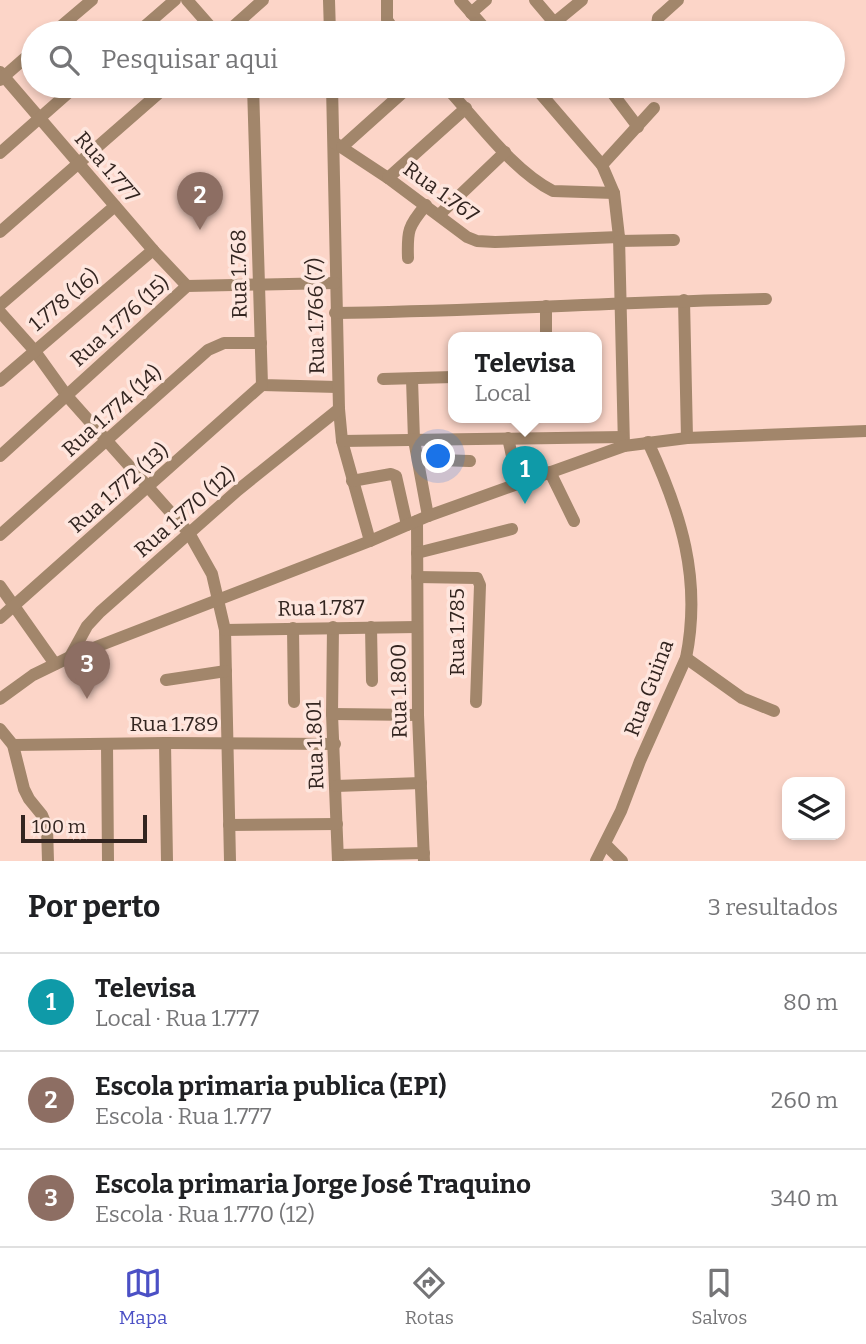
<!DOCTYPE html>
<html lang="pt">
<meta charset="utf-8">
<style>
body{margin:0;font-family:Bitter,serif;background:#f2f2f2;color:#202124}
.controls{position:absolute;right:21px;bottom:21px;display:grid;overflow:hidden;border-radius:14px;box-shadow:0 4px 10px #0003}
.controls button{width:63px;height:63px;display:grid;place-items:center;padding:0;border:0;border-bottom:2px solid #e0e0e0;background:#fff;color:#202124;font:35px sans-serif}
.scale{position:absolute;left:21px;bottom:18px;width:126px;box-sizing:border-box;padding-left:7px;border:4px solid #332520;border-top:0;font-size:19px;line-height:24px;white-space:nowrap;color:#332520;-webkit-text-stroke:5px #fee6de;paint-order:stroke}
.you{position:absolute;left:439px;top:457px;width:24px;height:24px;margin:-18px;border:5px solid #fff;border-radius:50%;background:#1a73e8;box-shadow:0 0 0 10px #1a73e833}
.badge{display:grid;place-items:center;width:46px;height:46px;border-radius:50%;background:#4b50c5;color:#fff;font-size:23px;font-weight:700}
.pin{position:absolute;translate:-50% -58px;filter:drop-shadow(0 2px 4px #0008)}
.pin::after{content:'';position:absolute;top:37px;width:24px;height:21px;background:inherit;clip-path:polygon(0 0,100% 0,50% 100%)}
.popup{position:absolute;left:448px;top:332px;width:154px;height:91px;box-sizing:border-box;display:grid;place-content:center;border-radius:14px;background:#fff;filter:drop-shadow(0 2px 5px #0005);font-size:23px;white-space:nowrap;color:#757577}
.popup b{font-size:26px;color:#202124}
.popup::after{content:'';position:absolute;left:50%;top:100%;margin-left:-14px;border:14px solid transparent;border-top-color:#fff}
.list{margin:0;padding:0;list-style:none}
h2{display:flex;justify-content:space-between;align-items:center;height:91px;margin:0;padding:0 28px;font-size:30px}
h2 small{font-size:23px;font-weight:400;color:#757577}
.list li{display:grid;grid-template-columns:46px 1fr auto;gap:21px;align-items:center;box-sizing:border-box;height:98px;padding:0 28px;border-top:2px solid #e0e0e0}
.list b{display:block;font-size:26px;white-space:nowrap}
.list p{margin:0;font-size:23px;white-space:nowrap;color:#757577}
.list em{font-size:23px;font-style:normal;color:#757577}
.icon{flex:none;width:38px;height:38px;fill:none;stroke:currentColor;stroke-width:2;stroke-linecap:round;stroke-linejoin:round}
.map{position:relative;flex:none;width:866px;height:861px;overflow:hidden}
.search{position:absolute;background:#fff;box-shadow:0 4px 10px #0003;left:21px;right:21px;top:21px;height:77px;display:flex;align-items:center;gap:18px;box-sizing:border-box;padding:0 24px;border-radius:38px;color:#757577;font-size:26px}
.sheet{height:385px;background:#fff}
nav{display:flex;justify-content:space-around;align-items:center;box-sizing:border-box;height:98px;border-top:2px solid #e0e0e0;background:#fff;font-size:19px;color:#757577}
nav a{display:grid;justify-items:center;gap:4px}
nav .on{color:#4b50c5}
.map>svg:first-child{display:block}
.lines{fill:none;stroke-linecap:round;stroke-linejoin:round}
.minor{stroke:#a2866b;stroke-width:12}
.labels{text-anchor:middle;stroke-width:7;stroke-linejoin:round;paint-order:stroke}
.street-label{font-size:21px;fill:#332520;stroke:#fee6de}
</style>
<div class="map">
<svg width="866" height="861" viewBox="0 0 866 861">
<rect width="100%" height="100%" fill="#fcd5c8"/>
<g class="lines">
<g class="minor">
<polyline points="187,0 216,33"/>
<polyline points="329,0 330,33"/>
<polyline points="387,0 387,20 396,33"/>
<polyline points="460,0 489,33"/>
<polyline points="535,0 563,33"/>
<polyline points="471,13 486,0"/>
<polyline points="554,23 582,0"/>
<polyline points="53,33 92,0"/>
<polyline points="137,33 175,0"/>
<polyline points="226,33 263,0"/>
<polyline points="653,33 656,32 658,18 678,0"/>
<polyline points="0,72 153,250 187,286"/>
<polyline points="0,80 33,51"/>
<polyline points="253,86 262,385 337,387"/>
<polyline points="332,86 339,409 342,441 370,541"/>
<path d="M445,86C477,120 512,170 553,191L614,193"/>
<polyline points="534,86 602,165 614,193 619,237 624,446"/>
<polyline points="607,86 638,127"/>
<polyline points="335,143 388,178 467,237 477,241 495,242 619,237"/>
<polyline points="342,147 410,86"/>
<polyline points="0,153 76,86"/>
<polyline points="602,165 654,108"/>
<polyline points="388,178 466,108"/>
<polyline points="439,215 505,152"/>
<polyline points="0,232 167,86"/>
<polyline points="619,241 674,240"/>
<path d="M408,258C407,231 408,226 426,205"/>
<polyline points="684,300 687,438"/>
<polyline points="0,305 115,206"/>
<polyline points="546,306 546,338"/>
<polyline points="0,312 34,350 67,396 189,533 212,574 225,630 230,861"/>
<path d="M335,313C479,311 622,302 766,299"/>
<polyline points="383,379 453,377"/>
<polyline points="412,379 414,440 428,516"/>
<polyline points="0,381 153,250"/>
<polyline points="508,438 518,483"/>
<path d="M429,440C434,464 449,460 470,461"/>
<polyline points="342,441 623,437"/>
<polyline points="0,456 187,286 335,283"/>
<polyline points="550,472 574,521"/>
<polyline points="352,481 391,474 396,476 407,525"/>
<polyline points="417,521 418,715 424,861"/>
<polyline points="0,535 208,350 224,343 261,343"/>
<polyline points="417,553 512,529"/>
<polyline points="417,577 477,578 480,585 476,702"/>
<polyline points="0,586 55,664"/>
<polyline points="0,618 262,385"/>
<polyline points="333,627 332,714 338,861"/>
<polyline points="371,627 372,681"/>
<polyline points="293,628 294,702"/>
<polyline points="225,630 417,627"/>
<polyline points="70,657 87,626 100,612 238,490 339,409"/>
<polyline points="686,658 742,698 774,711"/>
<polyline points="166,680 226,671"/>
<polyline points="0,699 33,675 70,657 370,541 428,516 624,446 687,438 866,431"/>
<polyline points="332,714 418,715"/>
<polyline points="0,729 13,745 24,789 29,799 42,815 47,827 48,861"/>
<polyline points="165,743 167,861"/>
<polyline points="107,744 108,861"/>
<polyline points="13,745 165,743 335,744"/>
<polyline points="336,786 421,783"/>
<polyline points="229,825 337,824"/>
<polyline points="606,845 622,861"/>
<polyline points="338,855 424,853"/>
<path d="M596,861L621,811L640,761L686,658C702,579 681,513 648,442"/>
</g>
</g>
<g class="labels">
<g class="street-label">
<text transform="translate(107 167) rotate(49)" y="7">Rua 1.777</text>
<text transform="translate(441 192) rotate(36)" y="7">Rua 1.767</text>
<text transform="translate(239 274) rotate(-91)" y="7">Rua 1.768</text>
<text transform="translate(64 300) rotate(-40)" y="7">1.778 (16)</text>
<text transform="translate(316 316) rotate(-91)" y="7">Rua 1.766 (7)</text>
<text transform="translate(120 321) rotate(-42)" y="7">Rua 1.776 (15)</text>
<text transform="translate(112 411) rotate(-42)" y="7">Rua 1.774 (14)</text>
<text transform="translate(119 488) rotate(-41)" y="7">Rua 1.772 (13)</text>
<text transform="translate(185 512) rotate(-41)" y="7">Rua 1.770 (12)</text>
<text transform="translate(321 608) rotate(-1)" y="7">Rua 1.787</text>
<text transform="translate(457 632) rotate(-90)" y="7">Rua 1.785</text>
<text transform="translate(649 688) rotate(-69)" y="7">Rua Guina</text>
<text transform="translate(399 691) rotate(-91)" y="7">Rua 1.800</text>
<text x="174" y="731">Rua 1.789</text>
<text transform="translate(315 745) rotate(-92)" y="7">Rua 1.801</text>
</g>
</g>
</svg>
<div class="controls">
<button><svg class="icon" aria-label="layers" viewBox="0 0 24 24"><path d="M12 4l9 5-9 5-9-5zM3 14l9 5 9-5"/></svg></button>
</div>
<div class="scale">100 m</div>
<div class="you"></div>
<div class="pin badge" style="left:525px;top:504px;background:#0f9aa8">1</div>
<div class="popup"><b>Televisa</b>Local</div>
<div class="pin badge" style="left:200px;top:230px;background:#8d6e63">2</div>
<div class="pin badge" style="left:87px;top:699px;background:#8d6e63">3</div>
<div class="search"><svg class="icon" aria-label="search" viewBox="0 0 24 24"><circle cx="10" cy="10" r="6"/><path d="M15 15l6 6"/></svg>Pesquisar aqui</div>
</div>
<section class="sheet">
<h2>Por perto<small>3 resultados</small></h2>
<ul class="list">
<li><span class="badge" style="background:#0f9aa8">1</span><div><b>Televisa</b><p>Local · Rua 1.777</p></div><em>80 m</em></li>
<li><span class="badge" style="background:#8d6e63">2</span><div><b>Escola primaria publica (EPI)</b><p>Escola · Rua 1.777</p></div><em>260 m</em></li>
<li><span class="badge" style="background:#8d6e63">3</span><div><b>Escola primaria Jorge José Traquino</b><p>Escola · Rua 1.770 (12)</p></div><em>340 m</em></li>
</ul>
</section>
<nav>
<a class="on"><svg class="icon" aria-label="map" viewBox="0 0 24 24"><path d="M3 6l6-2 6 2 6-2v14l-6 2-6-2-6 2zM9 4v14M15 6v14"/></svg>Mapa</a>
<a><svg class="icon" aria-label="directions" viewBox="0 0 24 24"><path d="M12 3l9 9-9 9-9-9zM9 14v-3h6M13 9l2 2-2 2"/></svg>Rotas</a>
<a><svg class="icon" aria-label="saved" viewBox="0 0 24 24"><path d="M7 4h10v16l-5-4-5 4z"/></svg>Salvos</a>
</nav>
